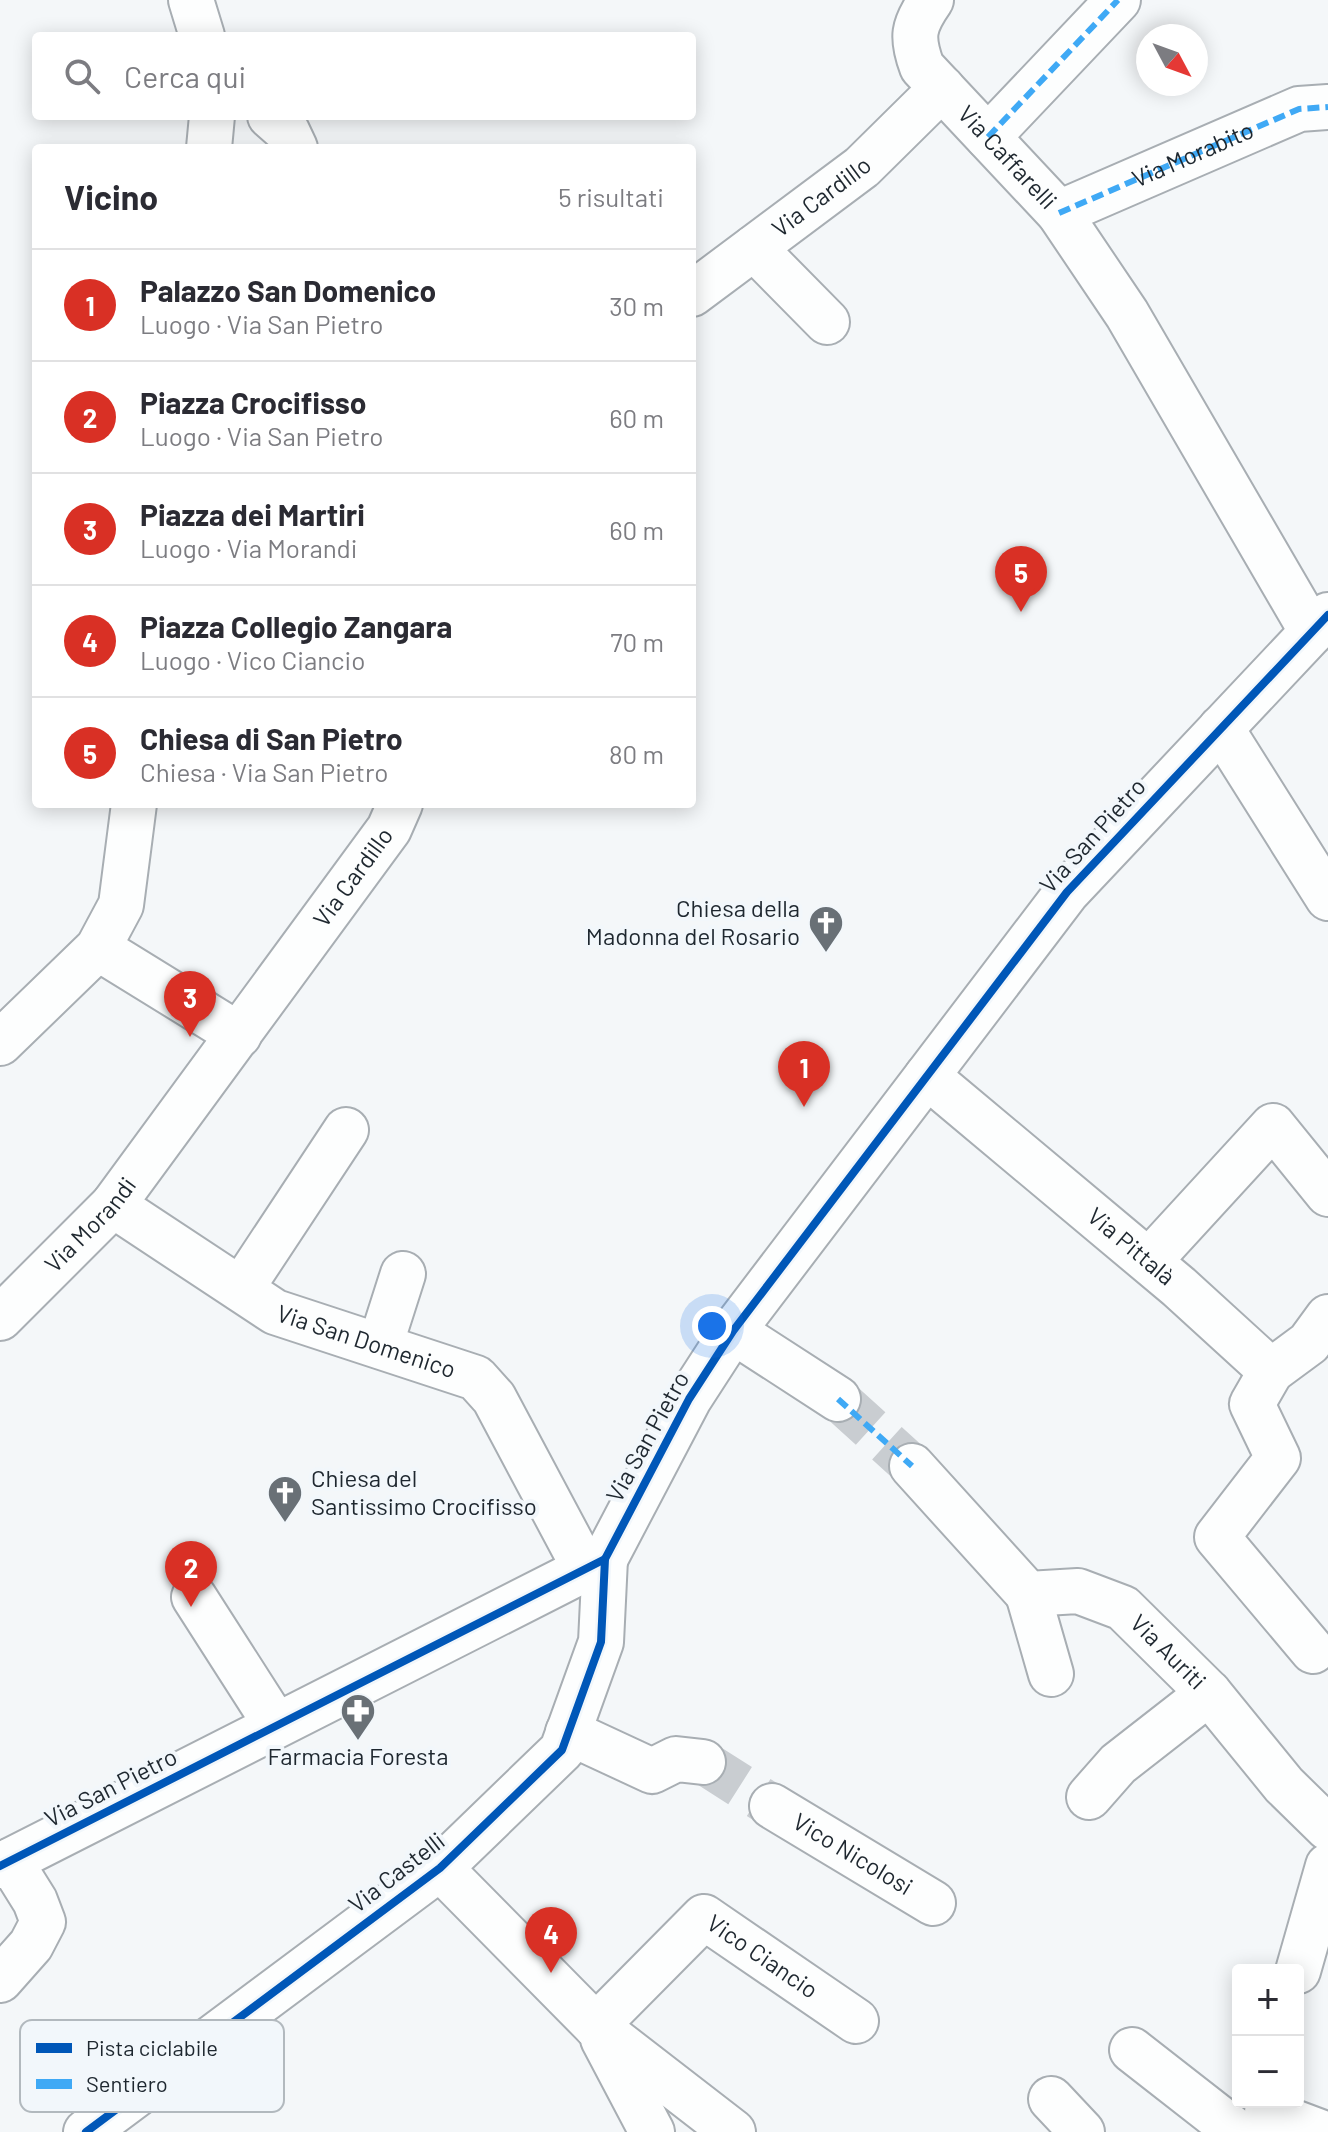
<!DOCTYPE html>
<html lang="it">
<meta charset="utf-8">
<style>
body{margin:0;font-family:Barlow,sans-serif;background:#f2f2f3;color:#2b2b33}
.controls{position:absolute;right:24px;bottom:24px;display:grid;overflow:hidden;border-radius:8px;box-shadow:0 4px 20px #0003}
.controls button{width:72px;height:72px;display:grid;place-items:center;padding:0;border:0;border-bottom:2px solid #e1e1e2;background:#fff;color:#2b2b33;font:40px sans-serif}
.compass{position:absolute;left:1136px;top:24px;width:72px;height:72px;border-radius:50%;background:#fff;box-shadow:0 4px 20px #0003;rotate:131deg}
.you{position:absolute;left:712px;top:1326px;width:28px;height:28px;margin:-20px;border:6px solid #fff;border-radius:50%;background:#1a73e8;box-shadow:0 0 0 12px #1a73e833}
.badge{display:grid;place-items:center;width:52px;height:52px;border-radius:50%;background:#d93025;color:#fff;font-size:26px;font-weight:700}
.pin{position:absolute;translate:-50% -66px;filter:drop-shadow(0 2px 4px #0008)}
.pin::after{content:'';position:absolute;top:42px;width:28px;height:24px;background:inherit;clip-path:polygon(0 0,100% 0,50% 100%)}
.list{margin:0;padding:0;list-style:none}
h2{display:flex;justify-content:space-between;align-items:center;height:104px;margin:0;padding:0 32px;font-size:34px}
h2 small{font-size:26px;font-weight:400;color:#7c7c81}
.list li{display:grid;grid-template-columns:52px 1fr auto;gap:24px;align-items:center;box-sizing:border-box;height:112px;padding:0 32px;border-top:2px solid #e1e1e2}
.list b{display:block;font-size:30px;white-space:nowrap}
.list p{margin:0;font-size:26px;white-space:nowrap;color:#7c7c81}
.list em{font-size:26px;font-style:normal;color:#7c7c81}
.icon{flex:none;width:44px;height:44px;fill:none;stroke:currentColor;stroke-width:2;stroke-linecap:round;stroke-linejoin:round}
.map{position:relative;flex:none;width:1328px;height:2132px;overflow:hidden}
.search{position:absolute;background:#fff;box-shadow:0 4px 20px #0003;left:32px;top:32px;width:664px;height:88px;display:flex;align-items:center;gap:20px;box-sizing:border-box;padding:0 28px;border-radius:8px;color:#7c7c81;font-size:30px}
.panel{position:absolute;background:#fff;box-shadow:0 4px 20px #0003;left:32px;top:144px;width:664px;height:664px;border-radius:8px}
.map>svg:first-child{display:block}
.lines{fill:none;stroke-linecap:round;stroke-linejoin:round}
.street-tunnel{stroke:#c9cdd1;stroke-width:44;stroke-dasharray:44 22;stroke-linecap:butt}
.street-casing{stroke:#a8aeb3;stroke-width:48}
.street{stroke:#fdfefe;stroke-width:44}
.quiet{stroke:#3fa9f5;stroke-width:6;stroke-dasharray:12 6;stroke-linecap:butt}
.cycleway-casing{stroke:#f2f7fb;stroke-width:13}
.cycleway{stroke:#0057b8;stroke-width:8}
.labels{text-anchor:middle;stroke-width:8;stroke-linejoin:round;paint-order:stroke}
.street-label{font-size:24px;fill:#1e272f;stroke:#f2f7fb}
.poi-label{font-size:24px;fill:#1e272f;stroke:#f2f7fb;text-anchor:end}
.key{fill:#f2f7fb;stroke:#b2b9be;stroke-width:2}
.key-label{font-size:22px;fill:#1e272f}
</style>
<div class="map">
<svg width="1328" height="2132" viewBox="0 0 1328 2132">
<rect width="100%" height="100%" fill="#f4f7f9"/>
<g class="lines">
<g class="street-tunnel">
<polyline points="838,1399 912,1466"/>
<polyline points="703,1762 772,1806"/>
</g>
<defs>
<g id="street">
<polyline points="191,0 202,36"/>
<path id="s1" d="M931,0C913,26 911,37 922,67L1059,213L1127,314L1312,632"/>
<polyline points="270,116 287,131 295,148"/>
<polyline points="988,137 1118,0"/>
<polyline points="209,148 212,116"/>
<path id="s2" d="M1059,213L1299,109L1328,107"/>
<polyline points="754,248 827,322"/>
<path id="s3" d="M692,294L862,167L942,88"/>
<polyline points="1221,728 1328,898"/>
<polyline points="98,948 239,1035"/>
<polyline points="0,1043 98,948 121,905 134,804"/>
<path id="s4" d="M927,1076L1179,1287L1271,1371L1309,1343L1328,1317"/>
<path id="s5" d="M113,1205L275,1312L476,1378L494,1398L585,1569"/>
<polyline points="1149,1261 1273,1126 1328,1194"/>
<polyline points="241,1289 346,1130"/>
<path id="s6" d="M0,1318L113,1205L389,829L400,804"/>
<polyline points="733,1331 838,1399"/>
<polyline points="380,1346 403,1274"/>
<polyline points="1271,1371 1252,1404 1278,1458 1217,1537 1313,1651"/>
<path id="s7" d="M912,1466L1028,1594L1078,1591L1123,1608L1209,1693L1284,1785L1328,1828"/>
<polyline points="1028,1594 1051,1674"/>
<polyline points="194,1597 276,1725"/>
<polyline points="568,1732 652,1771 676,1759 703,1762"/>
<polyline points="1089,1797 1118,1764 1209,1693"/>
<path id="s8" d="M772,1806L933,1903"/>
<polyline points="0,1866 605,1559 689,1399 733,1331 1067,892 1328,615"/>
<polyline points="440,1868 596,2026 733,2132"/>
<polyline points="1298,1971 1328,1866"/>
<polyline points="0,1980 31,1945 43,1922 35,1901 10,1861"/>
<path id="s9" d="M596,2026L704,1917L856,2021"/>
<polyline points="603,2039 652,2132"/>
<polyline points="1132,2050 1237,2132"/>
<polyline points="1051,2099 1082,2132"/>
<polyline points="1267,2112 1320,2132"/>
<polyline points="86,2132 440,1868 562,1750 601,1642 605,1559"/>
</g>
</defs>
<use href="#street" class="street-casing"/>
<use href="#street" class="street"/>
<g class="quiet">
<polyline points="988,137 1118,0"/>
<polyline points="1059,213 1299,109 1328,107"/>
<polyline points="838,1399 912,1466"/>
</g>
<defs>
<g id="cycleway">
<polyline points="0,1866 605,1559 689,1399 733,1331 1067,892 1328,615"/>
<polyline points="86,2132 440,1868 562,1750 601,1642 605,1559"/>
</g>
</defs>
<use href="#cycleway" class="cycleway-casing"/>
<use href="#cycleway" class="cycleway"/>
</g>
<defs>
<symbol id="church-pin" viewBox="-11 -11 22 30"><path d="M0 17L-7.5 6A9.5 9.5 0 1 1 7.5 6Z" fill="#697076" stroke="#f2f7fb"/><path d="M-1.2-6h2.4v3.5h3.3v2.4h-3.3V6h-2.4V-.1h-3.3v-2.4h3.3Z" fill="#fff"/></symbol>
<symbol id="pharmacy-pin" viewBox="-11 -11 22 30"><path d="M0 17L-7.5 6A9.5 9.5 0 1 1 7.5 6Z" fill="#697076" stroke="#f2f7fb"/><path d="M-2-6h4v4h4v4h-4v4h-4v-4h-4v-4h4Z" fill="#fff"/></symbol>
</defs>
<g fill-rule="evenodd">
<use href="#church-pin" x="806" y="903" width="40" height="54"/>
<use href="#church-pin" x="265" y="1473" width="40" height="54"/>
<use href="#pharmacy-pin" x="338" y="1691" width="40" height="54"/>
</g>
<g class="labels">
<g class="street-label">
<text dy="8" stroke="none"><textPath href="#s2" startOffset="146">Via Morabito</textPath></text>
<text dy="8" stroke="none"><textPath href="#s1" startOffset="196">Via Caffarelli</textPath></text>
<text dy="8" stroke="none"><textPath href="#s3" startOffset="162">Via Cardillo</textPath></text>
<text transform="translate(1093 836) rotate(-48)" y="8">Via San Pietro</text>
<text dy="8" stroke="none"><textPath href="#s6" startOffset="566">Via Cardillo</textPath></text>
<text dy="8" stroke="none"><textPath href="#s6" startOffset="130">Via Morandi</textPath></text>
<text dy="8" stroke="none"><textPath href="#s4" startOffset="266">Via Pittalà</textPath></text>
<text dy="8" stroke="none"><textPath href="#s5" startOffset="290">Via San Domenico</textPath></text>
<text transform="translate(648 1437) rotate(-61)" y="8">Via San Pietro</text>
<text dy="8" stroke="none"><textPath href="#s7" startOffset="334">Via Auriti</textPath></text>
<text transform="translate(111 1788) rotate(-27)" y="8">Via San Pietro</text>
<text dy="8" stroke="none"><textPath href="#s8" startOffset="94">Vico Nicolosi</textPath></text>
<text transform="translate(397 1873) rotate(-38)" y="8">Via Castelli</text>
<text dy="8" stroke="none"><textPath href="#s9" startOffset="224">Vico Ciancio</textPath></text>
</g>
<g class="poi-label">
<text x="800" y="917">Chiesa della<tspan x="800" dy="28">Madonna del Rosario</tspan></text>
<text x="311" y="1487" text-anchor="start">Chiesa del<tspan x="311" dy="28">Santissimo Crocifisso</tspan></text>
<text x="358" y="1765" text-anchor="middle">Farmacia Foresta</text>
</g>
</g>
<rect x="20" y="2020" width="264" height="92" rx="12" class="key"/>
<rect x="36" y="2043" width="36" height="10" fill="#0057b8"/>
<rect x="36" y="2079" width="36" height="10" fill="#3fa9f5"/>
<g class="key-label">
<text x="86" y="2056">Pista ciclabile</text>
<text x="86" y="2092">Sentiero</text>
</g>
</svg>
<div class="controls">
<button>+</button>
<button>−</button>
</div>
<svg class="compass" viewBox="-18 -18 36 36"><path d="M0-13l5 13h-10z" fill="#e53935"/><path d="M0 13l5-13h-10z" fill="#7c7c81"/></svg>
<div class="you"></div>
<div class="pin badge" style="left:804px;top:1107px">1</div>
<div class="pin badge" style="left:191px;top:1607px">2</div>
<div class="pin badge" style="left:190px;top:1037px">3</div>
<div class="pin badge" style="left:551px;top:1973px">4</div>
<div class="pin badge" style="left:1021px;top:612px">5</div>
<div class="search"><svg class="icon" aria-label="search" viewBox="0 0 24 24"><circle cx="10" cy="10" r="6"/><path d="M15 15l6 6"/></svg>Cerca qui</div>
<section class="panel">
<h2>Vicino<small>5 risultati</small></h2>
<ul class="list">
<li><span class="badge">1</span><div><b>Palazzo San Domenico</b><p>Luogo · Via San Pietro</p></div><em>30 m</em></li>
<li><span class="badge">2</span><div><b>Piazza Crocifisso</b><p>Luogo · Via San Pietro</p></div><em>60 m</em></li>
<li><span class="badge">3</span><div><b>Piazza dei Martiri</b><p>Luogo · Via Morandi</p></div><em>60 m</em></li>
<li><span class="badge">4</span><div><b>Piazza Collegio Zangara</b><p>Luogo · Vico Ciancio</p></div><em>70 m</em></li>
<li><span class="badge">5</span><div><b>Chiesa di San Pietro</b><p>Chiesa · Via San Pietro</p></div><em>80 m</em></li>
</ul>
</section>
</div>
